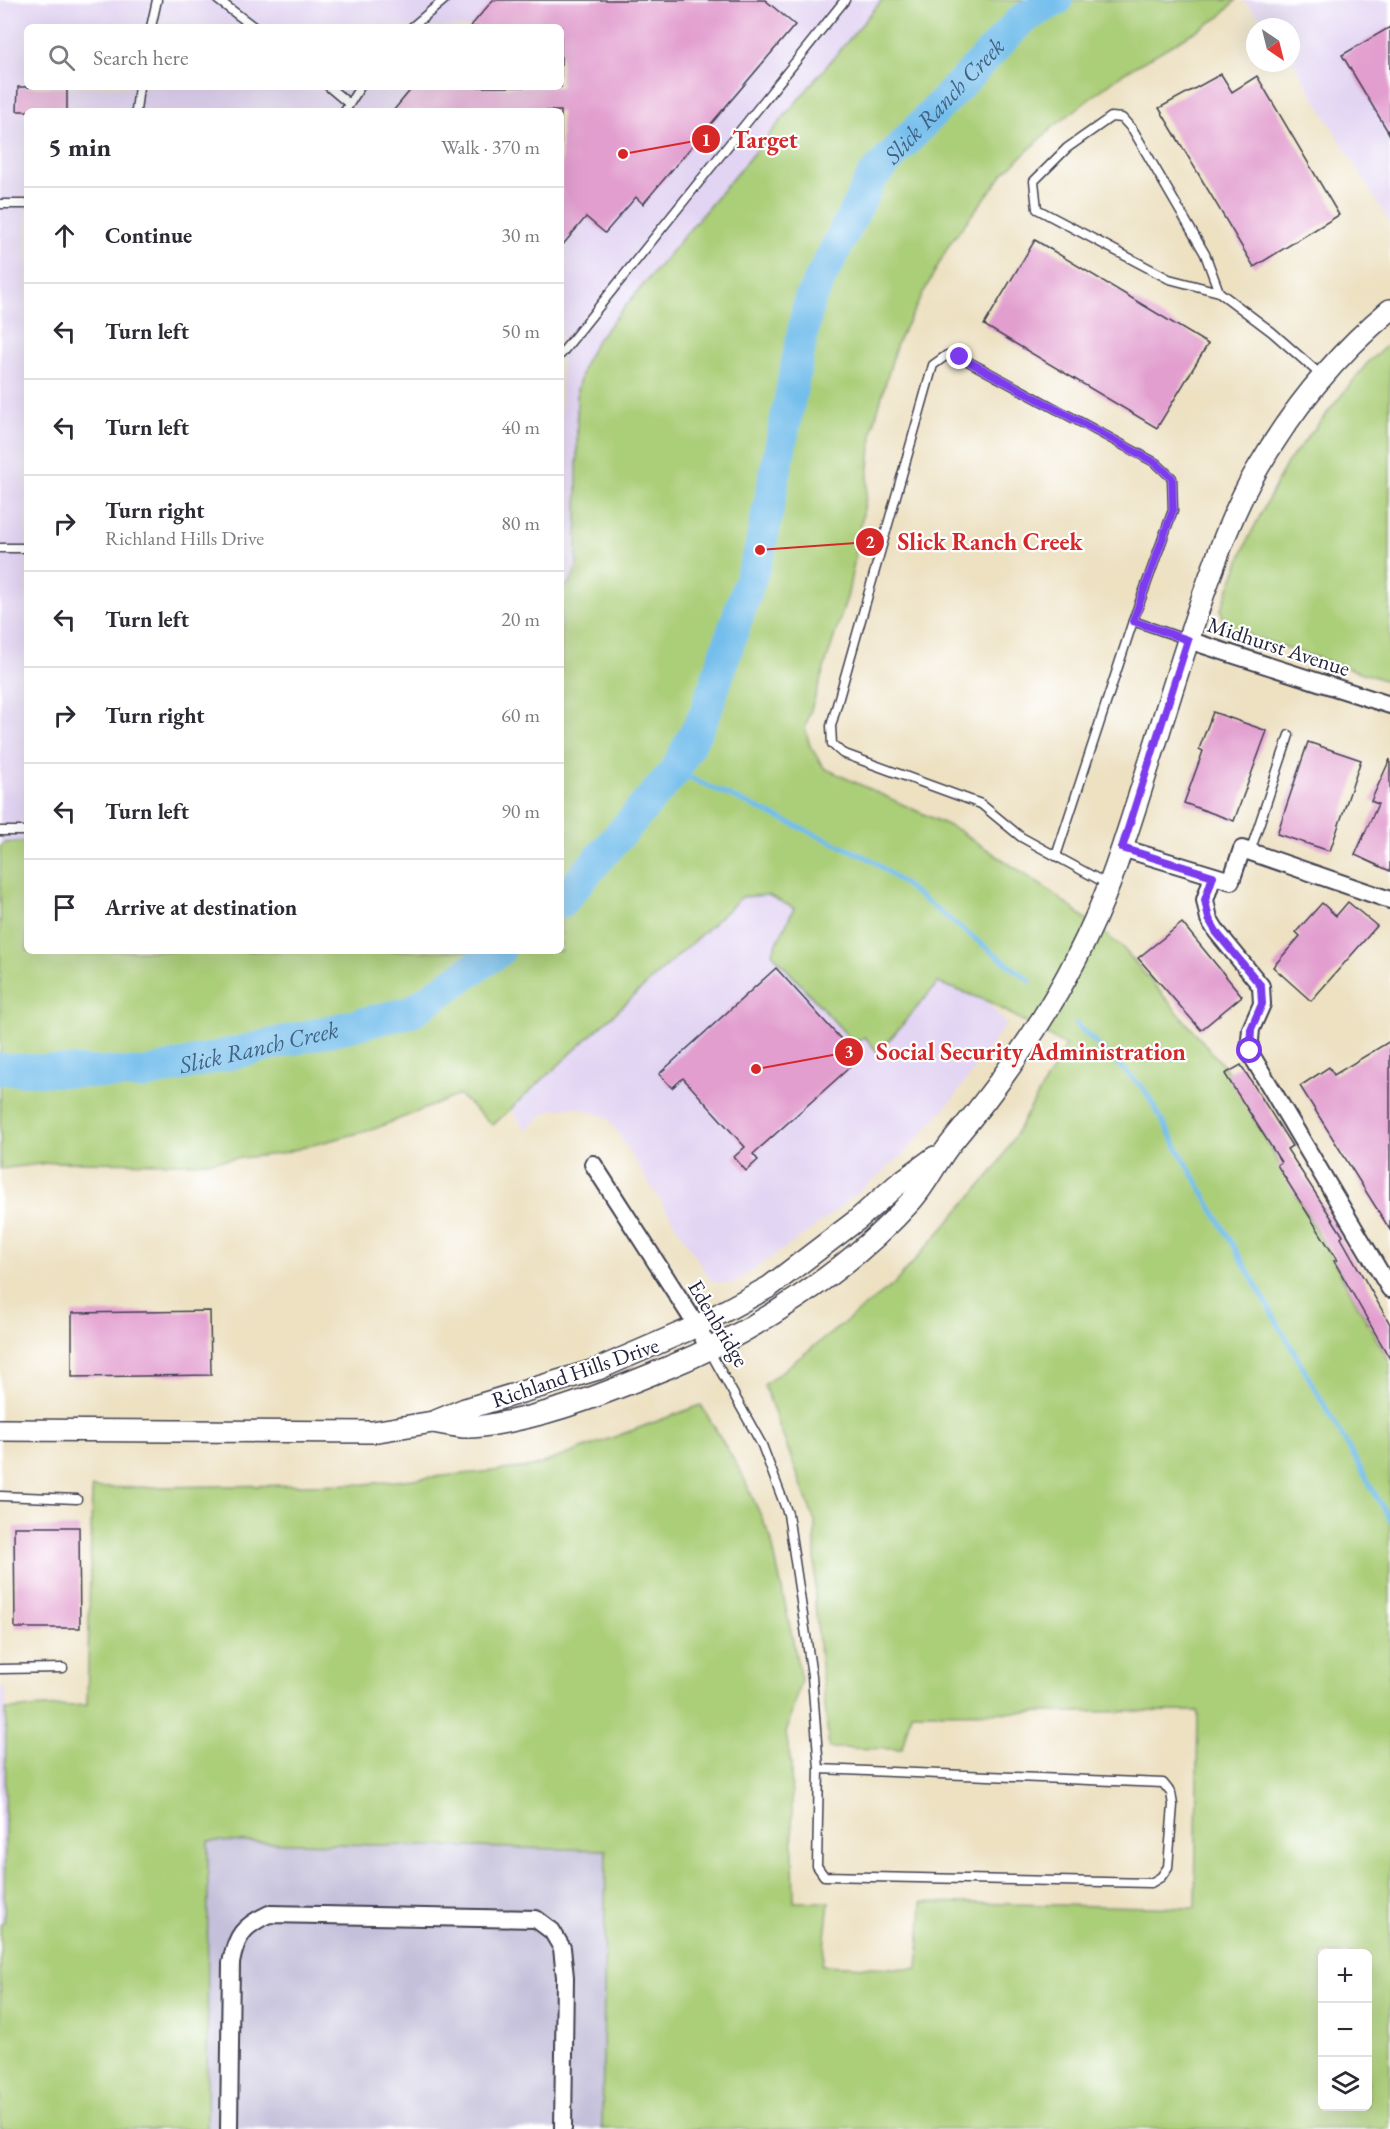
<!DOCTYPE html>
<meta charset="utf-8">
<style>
body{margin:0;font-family:"EB Garamond",serif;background:#f7f7f7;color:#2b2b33}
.controls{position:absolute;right:18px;bottom:18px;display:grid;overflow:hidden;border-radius:9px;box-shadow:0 6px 24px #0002}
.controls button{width:54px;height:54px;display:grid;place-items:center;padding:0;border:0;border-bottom:2px solid #e1e1e2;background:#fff;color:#2b2b33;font:30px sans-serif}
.compass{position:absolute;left:1246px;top:18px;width:54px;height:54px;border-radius:50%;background:#fff;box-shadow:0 6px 24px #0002;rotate:145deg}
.stop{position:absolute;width:18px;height:18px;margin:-14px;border:4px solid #7c3aed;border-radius:50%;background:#fff}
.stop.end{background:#7c3aed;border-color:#fff;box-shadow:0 2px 6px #0008}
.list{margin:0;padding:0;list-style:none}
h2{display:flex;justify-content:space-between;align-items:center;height:78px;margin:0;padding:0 24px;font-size:26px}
h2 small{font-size:20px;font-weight:400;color:#7c7c81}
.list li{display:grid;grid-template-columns:39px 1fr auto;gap:18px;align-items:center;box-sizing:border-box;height:96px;padding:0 24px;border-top:2px solid #e1e1e2}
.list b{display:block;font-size:22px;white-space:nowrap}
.list p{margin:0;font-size:20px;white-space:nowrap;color:#7c7c81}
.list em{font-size:20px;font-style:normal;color:#7c7c81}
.icon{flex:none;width:33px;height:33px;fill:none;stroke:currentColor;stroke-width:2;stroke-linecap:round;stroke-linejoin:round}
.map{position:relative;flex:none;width:1390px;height:2129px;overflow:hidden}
.search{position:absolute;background:#fff;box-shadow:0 6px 24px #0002;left:24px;top:24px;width:540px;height:66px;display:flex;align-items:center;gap:15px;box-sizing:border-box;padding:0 21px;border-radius:9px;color:#7c7c81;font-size:22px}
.panel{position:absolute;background:#fff;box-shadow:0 6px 24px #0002;left:24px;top:108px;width:540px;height:846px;border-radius:9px}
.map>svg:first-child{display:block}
.built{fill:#e2d4f3;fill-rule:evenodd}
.industrial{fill:#c5c0da}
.green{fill:#abce78;stroke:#66785a;stroke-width:1.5;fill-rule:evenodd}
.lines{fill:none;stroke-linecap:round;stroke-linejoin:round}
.stream{stroke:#73beec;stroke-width:5}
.river{stroke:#73beec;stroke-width:32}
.building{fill:#e29ecf}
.service-casing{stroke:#403f4f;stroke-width:11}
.minor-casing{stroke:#403f4f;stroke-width:20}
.tertiary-casing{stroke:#403f4f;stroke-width:24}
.service{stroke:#fff;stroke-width:8}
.minor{stroke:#fff;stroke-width:16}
.tertiary{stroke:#fff;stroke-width:21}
.route{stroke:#7c3aed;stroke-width:8}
.labels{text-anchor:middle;stroke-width:4.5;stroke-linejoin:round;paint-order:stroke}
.street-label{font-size:22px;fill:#22223b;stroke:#fff}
.water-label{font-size:24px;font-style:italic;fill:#426082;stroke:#fff}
.leader{fill:none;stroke:#d62828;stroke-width:2}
.callout-dot{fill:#d62828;stroke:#fff;stroke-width:2}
.mark-label{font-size:18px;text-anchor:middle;font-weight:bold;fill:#fff}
.callout-label{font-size:24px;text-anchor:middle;font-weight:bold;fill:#d62828;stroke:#fff;stroke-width:4.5;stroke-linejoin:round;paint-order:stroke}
</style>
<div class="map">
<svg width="1390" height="2129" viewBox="0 0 1390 2129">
<rect width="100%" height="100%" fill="#fff"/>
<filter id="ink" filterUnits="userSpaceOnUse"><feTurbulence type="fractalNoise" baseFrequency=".0167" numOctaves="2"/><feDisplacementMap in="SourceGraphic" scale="12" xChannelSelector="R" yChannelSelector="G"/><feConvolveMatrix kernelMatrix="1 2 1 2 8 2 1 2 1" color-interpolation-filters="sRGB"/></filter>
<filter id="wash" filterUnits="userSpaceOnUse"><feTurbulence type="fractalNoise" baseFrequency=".008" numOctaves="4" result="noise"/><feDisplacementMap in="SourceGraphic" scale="24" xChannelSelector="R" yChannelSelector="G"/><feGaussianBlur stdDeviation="1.35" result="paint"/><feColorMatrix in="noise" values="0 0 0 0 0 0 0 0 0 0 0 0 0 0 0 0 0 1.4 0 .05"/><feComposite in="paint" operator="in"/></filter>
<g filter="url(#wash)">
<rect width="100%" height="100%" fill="#ede1c2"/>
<g class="built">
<path d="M0,0H886L592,553L561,598V111H27V908L0,916ZM27,27H561V87H27Z"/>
<polygon points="1242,0 1390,0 1390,224 1291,58 1291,27 1271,27"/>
<polygon points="734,875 975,988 1006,1024 955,1096 902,1156 818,1225 733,1284 712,1282 607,1117 574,1107 549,1110 526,1130 497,1089"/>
<polygon points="0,1688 6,1688 4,1922 0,1925"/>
</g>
<polygon class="industrial" points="208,1841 606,1850 602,2129 207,2129"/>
<g class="green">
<path d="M882,0H1236L1220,17L1122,74L1052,128L1004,173L950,243L897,343L873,427L866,497L848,594L805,728L810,746L824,768L958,830L1050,891L1122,947L1226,1069L1390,1363V2129H602L606,1850L208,1841L207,2129H0V1925L4,1922L6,1709L87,1705L92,1488L365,1484L533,1467L701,1405L741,1472L771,1538L801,1679L786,1733L791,1765L794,1902H829L822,1965L918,1969L922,1902L1195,1908L1198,1711L911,1713L902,1749L829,1748L815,1603V1522L764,1385L893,1285L996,1168L1066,1046L990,1002L938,983L878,1053L865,1037L854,1043L772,953L794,908L768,895L742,897L493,1125L459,1095L374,1129L278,1154L194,1163L56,1162L0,1169V846L4,843L27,841V951H561V590L570,582L577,568V390L584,364L597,340ZM1322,1954H1368V2106H1322Z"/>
<polygon points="1390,343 1390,682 1224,627 1221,609 1248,539 1287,463 1369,361"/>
</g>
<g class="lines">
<g class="stream">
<polyline points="675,771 872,860 1030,981"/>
<polyline points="1076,1024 1144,1089 1390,1520"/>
</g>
<g class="river">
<path id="s1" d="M561,902L675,771L705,714L760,550L809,301L872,177L1022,19L1057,0"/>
<path id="s2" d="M0,1069L144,1074L411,1012L499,951"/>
</g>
</g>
<g id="blocks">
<g class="building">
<polygon points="493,0 765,0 795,25 643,204 636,197 605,233 586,217 561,247 561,111 393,111 413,87 561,87 561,27 470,27"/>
<polygon points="1390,27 1390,135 1342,55"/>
<polygon points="1221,74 1232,92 1257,76 1339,215 1254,267 1159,108"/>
<polygon points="18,87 67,87 67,111 17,111"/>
<polygon points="1035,240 1208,344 1157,428 984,325"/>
<polygon points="1213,712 1267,731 1234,821 1184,803 1203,751 1199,749"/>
<polygon points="1308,742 1361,760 1330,851 1277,834"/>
<polygon points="1390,759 1390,871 1355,855 1378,804 1371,801"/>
<polygon points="1348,902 1377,926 1311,1001 1273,967 1300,936 1296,932 1322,903 1336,916"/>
<polygon points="1182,923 1242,996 1201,1030 1138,958"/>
<polygon points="776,968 859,1059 753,1154 758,1160 746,1171 734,1157 745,1147 683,1078 672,1088 659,1074"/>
<polygon points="1390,1041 1390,1230 1300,1086 1329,1067 1334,1075"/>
<polygon points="1241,1065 1292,1146 1287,1149 1343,1236 1341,1238 1390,1324 1390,1359 1334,1261 1337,1260 1277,1165 1281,1162 1225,1074"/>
<polygon points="210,1311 211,1375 72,1377 72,1313"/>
<polygon points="14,1527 79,1527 80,1628 15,1628"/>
</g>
</g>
</g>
<g filter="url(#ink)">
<use href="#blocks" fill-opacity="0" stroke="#403f4f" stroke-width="1.5"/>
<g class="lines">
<defs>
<g id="service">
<polyline points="218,0 254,27"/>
<polyline points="151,27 157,0"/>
<polyline points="412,27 444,0"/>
<polyline points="329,87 348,103"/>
<polyline points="136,111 139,87"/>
<polyline points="345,111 360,87"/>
<polyline points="0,204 27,204"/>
<polyline points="1219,292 1169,279 1037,209 1034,181 1067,148 1111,117 1122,118 1133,130 1205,254 1219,292 1272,332 1322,376"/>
<polyline points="561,354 845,0"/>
<polyline points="0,548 27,548"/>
<polyline points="0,831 27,831"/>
<polyline points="1250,852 1289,735"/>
<polyline points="1056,856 1133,621"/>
<polyline points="1107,884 1021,837 981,804 842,753 832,744 831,726 933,365 947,355 960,357 1156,463 1172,478 1173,510 1133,621 1188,640"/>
<polyline points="709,1350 762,1445 788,1514 812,1676 819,1769 817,1866 824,1876 1151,1883 1161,1877 1168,1867 1173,1805 1171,1793 1163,1783 819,1769"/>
<polyline points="0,1496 77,1499"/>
<polyline points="0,1669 63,1668"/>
</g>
<g id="minor">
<polyline points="1188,640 1390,705"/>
<polyline points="1122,848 1231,881 1242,849 1390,900"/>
<polyline points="1213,876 1205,900 1209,919 1217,932 1261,986 1262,1004 1251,1029 1249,1051 1390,1289"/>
<polyline points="593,1164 697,1326 709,1349"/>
<path d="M229,2129L231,1963C236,1936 243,1926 269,1914L536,1919L552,1931L562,1948L565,1977L563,2129"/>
</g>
<g id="tertiary">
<path d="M433,1422C443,1424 454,1426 464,1427C479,1428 496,1424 511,1421C566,1410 615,1389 667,1368C753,1333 850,1270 912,1200C928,1182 937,1160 952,1142C1022,1058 1080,969 1116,866C1147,776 1172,685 1203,596C1218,554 1233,511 1255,473C1290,412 1336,355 1390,310"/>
<polyline points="0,1430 372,1432 433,1422 465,1409 598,1369 697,1326 769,1287 857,1220 898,1184 935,1157"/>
</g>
</defs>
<use href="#service" class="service-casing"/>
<use href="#minor" class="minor-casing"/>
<use href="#tertiary" class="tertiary-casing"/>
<use href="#service" class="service"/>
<use href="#minor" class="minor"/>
<use href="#tertiary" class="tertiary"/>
</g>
</g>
<g class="lines" filter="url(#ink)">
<polyline class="route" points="960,357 1156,463 1172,478 1173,510 1133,621 1188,640 1122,848 1213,876 1205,900 1209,919 1217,933 1261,986 1262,1004 1251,1029 1250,1051"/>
</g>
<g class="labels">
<g class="street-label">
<text transform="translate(1279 646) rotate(18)" y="8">Midhurst Avenue</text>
<text transform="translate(719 1323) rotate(59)" y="8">Edenbridge</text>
<text transform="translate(575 1372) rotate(-19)" y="8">Richland Hills Drive</text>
</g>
<g class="water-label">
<text dy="8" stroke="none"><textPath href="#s1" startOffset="909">Slick Ranch Creek</textPath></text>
<text dy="8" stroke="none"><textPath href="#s2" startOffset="262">Slick Ranch Creek</textPath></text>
</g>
</g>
<path class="leader" d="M623 154L706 139M760 550L870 542M756 1069L849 1052"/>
<g class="callout-dot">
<circle cx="623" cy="154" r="6"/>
<circle cx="760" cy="550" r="6"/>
<circle cx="756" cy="1069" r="6"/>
<circle cx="706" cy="139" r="15"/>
<circle cx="870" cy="542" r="15"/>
<circle cx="849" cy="1052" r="15"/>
</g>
<g class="mark-label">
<text x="706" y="146">1</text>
<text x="870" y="548">2</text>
<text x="849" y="1058">3</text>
</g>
<g class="callout-label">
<text x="765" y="148">Target</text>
<text x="990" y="550">Slick Ranch Creek</text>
<text x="1031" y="1060">Social Security Administration</text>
</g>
</svg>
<div class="controls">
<button>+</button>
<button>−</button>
<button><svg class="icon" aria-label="layers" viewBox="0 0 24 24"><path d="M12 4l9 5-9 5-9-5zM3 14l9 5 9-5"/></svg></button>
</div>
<svg class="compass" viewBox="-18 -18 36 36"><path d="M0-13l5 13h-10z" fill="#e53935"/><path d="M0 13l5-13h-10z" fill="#7c7c81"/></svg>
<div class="stop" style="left:1250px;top:1051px"></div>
<div class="stop end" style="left:960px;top:357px"></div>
<div class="search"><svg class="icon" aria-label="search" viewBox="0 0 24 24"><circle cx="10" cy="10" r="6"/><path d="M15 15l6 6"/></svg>Search here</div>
<section class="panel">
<h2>5 min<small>Walk · 370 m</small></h2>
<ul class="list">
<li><svg class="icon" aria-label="ahead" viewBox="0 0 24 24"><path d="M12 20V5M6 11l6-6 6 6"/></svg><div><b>Continue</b></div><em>30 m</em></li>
<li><svg class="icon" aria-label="left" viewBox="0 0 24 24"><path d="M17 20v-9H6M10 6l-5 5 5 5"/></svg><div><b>Turn left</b></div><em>50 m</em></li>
<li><svg class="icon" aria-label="left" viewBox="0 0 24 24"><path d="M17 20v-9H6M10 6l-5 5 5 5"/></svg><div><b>Turn left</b></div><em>40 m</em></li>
<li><svg class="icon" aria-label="right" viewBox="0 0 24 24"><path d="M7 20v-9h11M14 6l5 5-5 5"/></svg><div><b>Turn right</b><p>Richland Hills Drive</p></div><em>80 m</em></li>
<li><svg class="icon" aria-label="left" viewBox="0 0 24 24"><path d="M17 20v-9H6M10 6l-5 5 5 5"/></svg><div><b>Turn left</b></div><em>20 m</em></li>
<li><svg class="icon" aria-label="right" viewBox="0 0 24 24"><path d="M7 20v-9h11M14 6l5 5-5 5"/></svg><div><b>Turn right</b></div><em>60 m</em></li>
<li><svg class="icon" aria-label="left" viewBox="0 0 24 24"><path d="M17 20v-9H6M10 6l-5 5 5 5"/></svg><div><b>Turn left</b></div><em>90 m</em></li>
<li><svg class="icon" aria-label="arrive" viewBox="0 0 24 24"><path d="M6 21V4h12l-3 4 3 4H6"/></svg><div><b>Arrive at destination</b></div></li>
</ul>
</section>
</div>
